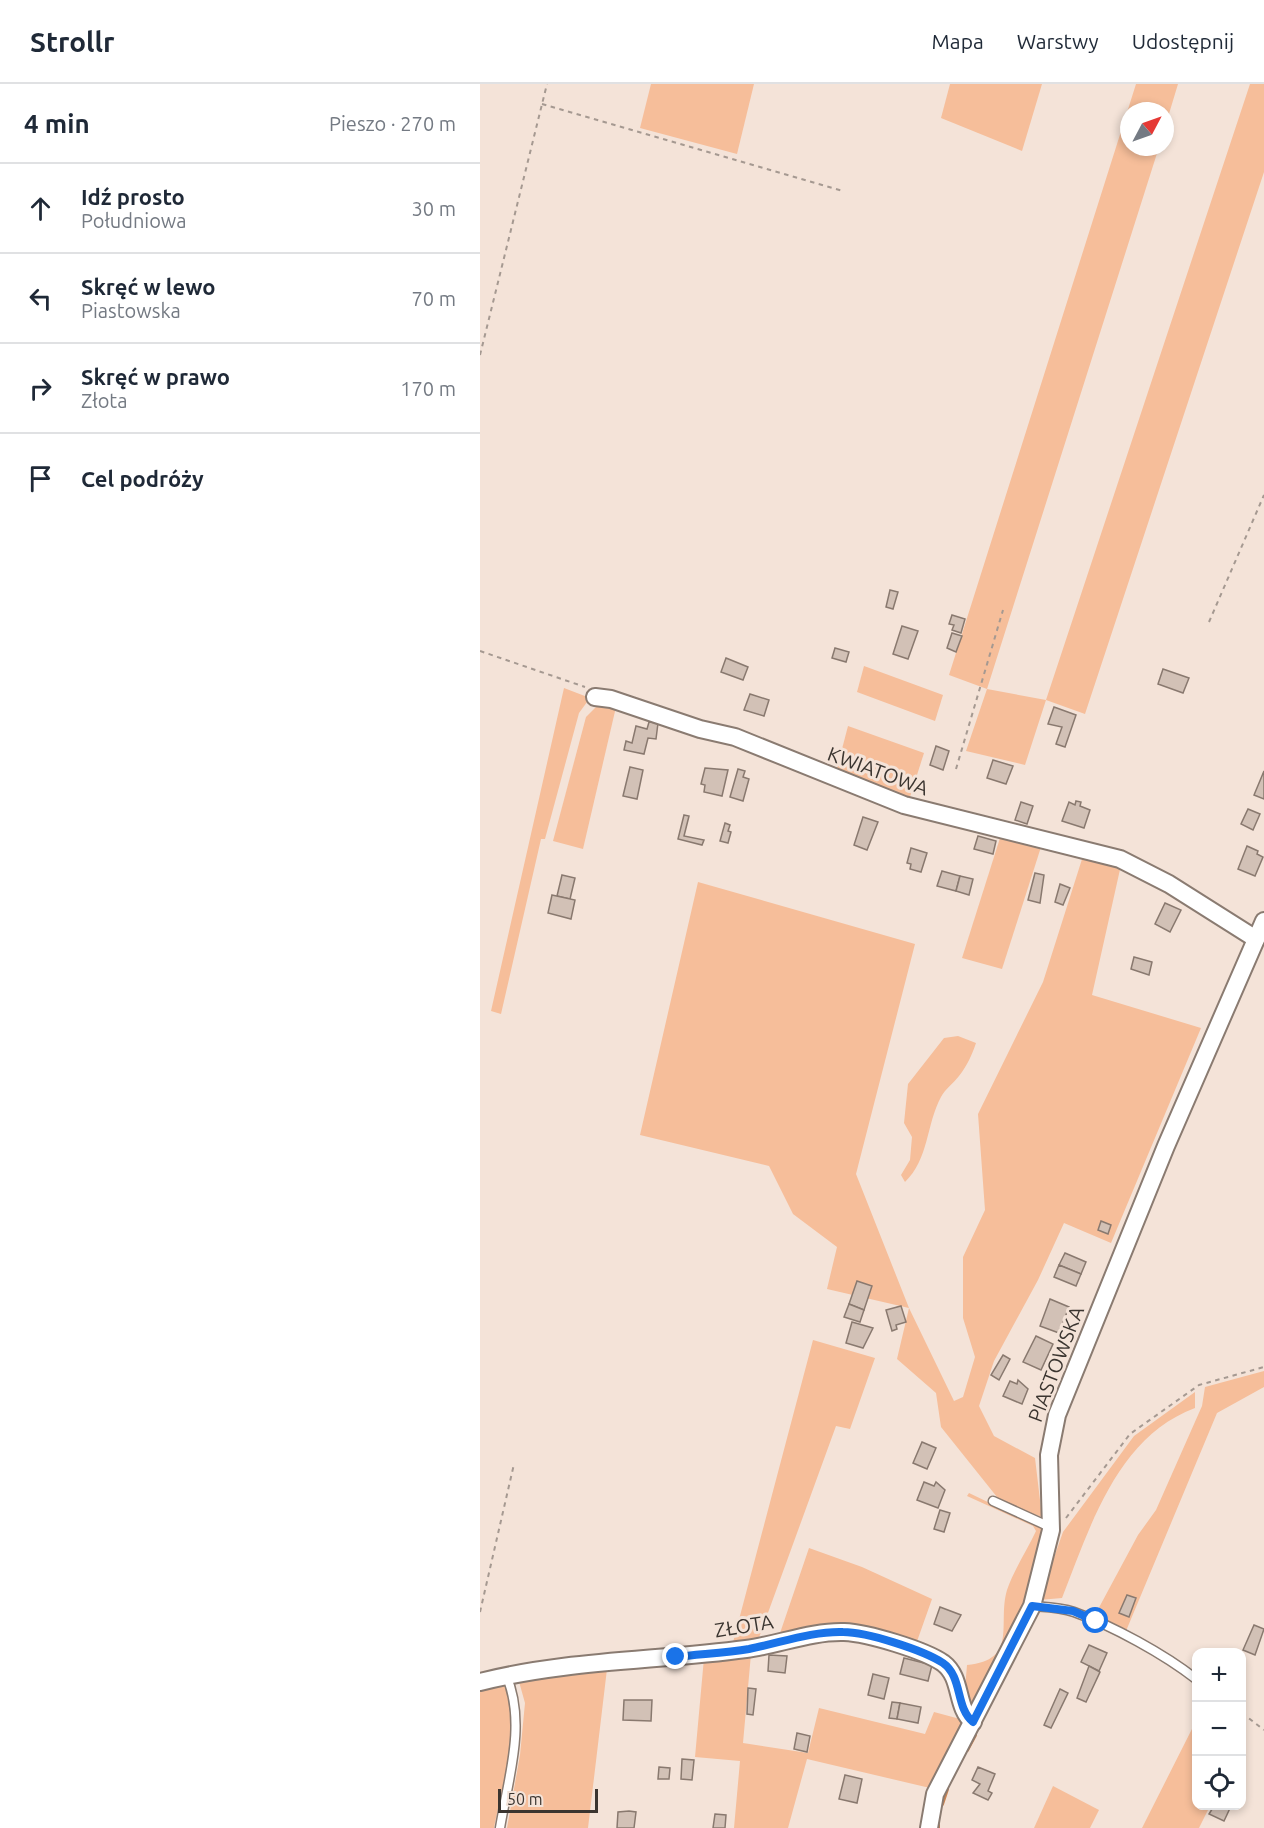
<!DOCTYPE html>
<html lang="pl">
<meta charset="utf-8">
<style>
body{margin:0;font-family:Ubuntu,sans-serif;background:#f2f2f3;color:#1f2937}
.controls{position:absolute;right:18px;bottom:18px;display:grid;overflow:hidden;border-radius:12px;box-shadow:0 3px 9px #0003}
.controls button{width:54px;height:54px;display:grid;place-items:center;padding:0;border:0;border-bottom:2px solid #e0e1e3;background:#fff;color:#1f2937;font:30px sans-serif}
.compass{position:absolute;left:640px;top:18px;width:54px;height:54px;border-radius:50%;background:#fff;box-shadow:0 3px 9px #0003;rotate:49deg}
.scale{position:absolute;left:18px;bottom:15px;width:100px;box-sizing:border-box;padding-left:6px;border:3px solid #3b3530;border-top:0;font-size:16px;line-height:21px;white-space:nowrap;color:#3b3530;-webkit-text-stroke:4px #f4e3d8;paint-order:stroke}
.stop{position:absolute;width:18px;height:18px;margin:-14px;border:4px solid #1a73e8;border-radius:50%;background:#fff}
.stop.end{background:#1a73e8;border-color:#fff;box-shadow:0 2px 6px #0008}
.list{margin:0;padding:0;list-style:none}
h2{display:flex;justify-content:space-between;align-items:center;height:78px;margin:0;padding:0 24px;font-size:26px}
h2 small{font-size:20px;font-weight:400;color:#747a83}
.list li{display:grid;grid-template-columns:39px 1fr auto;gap:18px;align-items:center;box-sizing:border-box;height:90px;padding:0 24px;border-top:2px solid #e0e1e3}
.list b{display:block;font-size:22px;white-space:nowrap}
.list p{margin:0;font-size:20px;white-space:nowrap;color:#747a83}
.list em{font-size:20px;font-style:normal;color:#747a83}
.icon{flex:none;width:33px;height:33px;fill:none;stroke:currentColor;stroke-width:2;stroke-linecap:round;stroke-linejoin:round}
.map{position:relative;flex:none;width:784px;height:1744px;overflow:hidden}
header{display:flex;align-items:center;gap:36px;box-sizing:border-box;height:84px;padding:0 30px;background:#fff;border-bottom:2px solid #e0e1e3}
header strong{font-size:28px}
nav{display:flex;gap:33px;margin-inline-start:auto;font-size:21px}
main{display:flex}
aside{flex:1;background:#fff}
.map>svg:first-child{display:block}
.green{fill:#f6be9a}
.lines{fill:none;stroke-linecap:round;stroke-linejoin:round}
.stream{stroke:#c88252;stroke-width:4}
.building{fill:#d2c1b6;stroke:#89796f;stroke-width:1.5}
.lane-casing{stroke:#8a7b71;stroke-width:11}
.street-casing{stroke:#8a7b71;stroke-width:20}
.path{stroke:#a59991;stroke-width:2;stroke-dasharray:4.5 4.5;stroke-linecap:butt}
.lane{stroke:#fff;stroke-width:8}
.street{stroke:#fff;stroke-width:16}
.route{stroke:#1a73e8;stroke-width:8}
.labels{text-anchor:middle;stroke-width:6;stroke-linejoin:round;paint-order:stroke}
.street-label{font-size:20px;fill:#3b3530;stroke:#f4e3d8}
</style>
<header>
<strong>Strollr</strong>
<nav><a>Mapa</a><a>Warstwy</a><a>Udostępnij</a></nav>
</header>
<main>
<aside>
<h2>4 min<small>Pieszo · 270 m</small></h2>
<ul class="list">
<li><svg class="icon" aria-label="ahead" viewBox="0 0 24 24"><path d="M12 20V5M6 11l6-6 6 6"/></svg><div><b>Idź prosto</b><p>Południowa</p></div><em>30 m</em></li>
<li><svg class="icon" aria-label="left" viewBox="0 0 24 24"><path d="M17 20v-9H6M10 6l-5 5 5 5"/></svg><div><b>Skręć w lewo</b><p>Piastowska</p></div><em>70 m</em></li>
<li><svg class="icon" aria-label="right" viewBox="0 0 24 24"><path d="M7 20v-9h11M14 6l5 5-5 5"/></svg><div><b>Skręć w prawo</b><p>Złota</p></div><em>170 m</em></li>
<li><svg class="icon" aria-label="arrive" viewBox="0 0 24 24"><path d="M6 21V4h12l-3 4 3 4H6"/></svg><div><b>Cel podróży</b></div></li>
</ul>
</aside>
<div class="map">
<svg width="784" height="1744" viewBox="0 0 784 1744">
<rect width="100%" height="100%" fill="#f4e3d8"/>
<g class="green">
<polygon points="171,0 274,0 257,70 160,44"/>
<polygon points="470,0 562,0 542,67 461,34"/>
<polygon points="656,0 698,0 685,43 685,27 649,27 649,63 679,63 507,605 566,616 770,0 784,0 784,88 605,630 566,616 545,681 486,667 507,605 469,591"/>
<polygon points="384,582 463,611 455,637 377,608"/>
<polygon points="84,604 110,614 99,629 65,755 61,755 21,930 11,927"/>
<polygon points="126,619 136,623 103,765 73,757 106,633 116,623"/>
<polygon points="368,642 444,669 429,716 356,688"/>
<polygon points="520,754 561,763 522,885 482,874"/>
<polygon points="603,772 641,781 612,911 721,944 631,1159 584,1139 558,1196 514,1277 499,1322 514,1352 555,1374 562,1433 521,1418 461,1343 456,1309 417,1275 429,1224 347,1205 357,1163 313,1130 289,1082 160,1051 218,798 435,860 376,1090 429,1224 474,1317 483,1313 495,1273 483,1234 483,1173 505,1126 498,1030 563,898"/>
<path d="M478,952L496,959C492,971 487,982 479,992C473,1000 465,1005 461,1013C446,1041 449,1075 425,1098L421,1091L430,1076L432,1053L424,1039L428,1000L464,954Z"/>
<polygon points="333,1256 395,1274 370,1345 356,1342 277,1559 252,1562"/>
<polygon points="784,1287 784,1303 737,1329 646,1547 615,1531 658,1451 676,1426 722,1322 725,1303"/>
<path d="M715,1308V1324C637,1353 610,1443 582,1514L559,1516L583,1448L654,1352Z"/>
<path d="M489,1409L562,1444L564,1447L540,1535L493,1627L485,1605L487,1581C539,1576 517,1540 527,1506C534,1486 547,1466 556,1447L553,1442L487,1412Z"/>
<polygon points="329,1464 382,1483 452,1515 435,1563 410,1555 298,1555"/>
<polygon points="271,1570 263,1659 328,1669 339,1624 445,1650 454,1628 480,1635 483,1639 450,1704 327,1675 308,1744 254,1744 260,1677 215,1673 224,1574"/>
<polygon points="127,1585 108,1744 27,1744 40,1671 45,1619 38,1594"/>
<path d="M23,1600C45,1625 20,1711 14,1744H0V1601Z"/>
<polygon points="716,1637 716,1722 730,1722 719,1744 662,1744"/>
<polygon points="573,1702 619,1726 610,1744 554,1744"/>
</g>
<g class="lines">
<g class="stream">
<polyline points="487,1666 495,1651"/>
<polyline points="462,1720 467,1705"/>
<polyline points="458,1744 458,1741"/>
</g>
</g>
<g class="building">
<polygon points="410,506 418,508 413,525 406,523"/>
<polygon points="472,531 485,535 481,549 472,546 474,541 469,540"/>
<polygon points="422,542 438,547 428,575 413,570"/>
<polygon points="472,549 482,552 476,568 467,564"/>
<polygon points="355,564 369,568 366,578 352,574"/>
<polygon points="246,574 268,583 263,596 241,588"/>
<polygon points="683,585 709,594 703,609 678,600"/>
<polygon points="270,610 289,616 284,632 264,626"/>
<polygon points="574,623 596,631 585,663 576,660 582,643 568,640"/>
<polygon points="169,638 178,639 176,655 168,654 164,670 144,666 146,657 152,659 156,642 167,645"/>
<polygon points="456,662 469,667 463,686 450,681"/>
<polygon points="513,676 533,682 526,700 507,694"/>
<polygon points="150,683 163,686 157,715 143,712"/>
<polygon points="225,684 248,686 242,712 224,708 225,701 221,700"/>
<polygon points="258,685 265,687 263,693 269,695 263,717 250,713"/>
<polygon points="784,687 784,715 774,711"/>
<polygon points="596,717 601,718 600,722 610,726 604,744 582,737 589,718 595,721"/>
<polygon points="541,718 553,722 547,740 535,736"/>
<polygon points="768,725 780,730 773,746 761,740"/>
<polygon points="204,731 209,732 204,752 224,756 222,761 198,755"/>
<polygon points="383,733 398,738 387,766 374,761"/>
<polygon points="245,739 250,741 248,747 251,748 248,759 240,757"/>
<polygon points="498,752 516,757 513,770 494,765"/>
<polygon points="767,762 778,767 777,770 783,773 775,792 758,785"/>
<polygon points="431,764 447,769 441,788 430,785 431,780 427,779"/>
<polygon points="462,787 480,792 476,807 457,802"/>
<polygon points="555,789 564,791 560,819 548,816"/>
<polygon points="82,791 95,794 90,815 77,812"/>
<polygon points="480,792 493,795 489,811 476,807"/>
<polygon points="580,800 590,804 583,821 575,818"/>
<polygon points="72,811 95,816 91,835 68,829"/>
<polygon points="685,819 701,826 690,848 675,840"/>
<polygon points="654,873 672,878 669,891 651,885"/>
<polygon points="621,1137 631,1141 628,1150 618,1146"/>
<polygon points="585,1169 606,1178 601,1190 579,1181"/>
<polygon points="579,1181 601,1190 596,1202 574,1193"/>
<polygon points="377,1197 392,1202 384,1226 369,1220"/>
<polygon points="570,1215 589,1223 579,1249 560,1242"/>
<polygon points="369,1220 384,1226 380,1238 364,1233"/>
<polygon points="421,1222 426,1238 416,1241 417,1245 412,1247 406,1226"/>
<polygon points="372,1238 393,1244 383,1264 366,1259"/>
<polygon points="556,1252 573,1260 561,1286 543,1278"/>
<polygon points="523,1271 530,1275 519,1296 511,1291"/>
<polygon points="538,1296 548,1305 542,1320 523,1312 530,1297 537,1300"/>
<polygon points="442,1358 456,1364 447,1385 433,1379"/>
<polygon points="444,1398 454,1402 456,1398 465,1406 458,1424 437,1416"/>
<polygon points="460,1426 470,1429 464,1448 454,1445"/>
<polygon points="647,1511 656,1514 649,1533 639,1529"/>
<polygon points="460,1523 481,1531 472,1547 454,1540"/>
<polygon points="774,1541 784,1545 775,1571 763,1566"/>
<polygon points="609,1561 627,1569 619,1587 601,1578"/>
<polygon points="289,1571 307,1572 305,1589 288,1587"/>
<polygon points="424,1574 452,1581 448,1597 420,1590"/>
<polygon points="609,1582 620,1588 606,1618 597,1614"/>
<polygon points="393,1590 409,1594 404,1615 388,1611"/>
<polygon points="268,1604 276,1605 273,1631 267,1630"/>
<polygon points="580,1605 588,1609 571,1644 564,1641"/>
<polygon points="144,1616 172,1616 171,1637 143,1636"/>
<polygon points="412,1618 420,1619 417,1635 409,1634"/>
<polygon points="420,1619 441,1623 438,1639 417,1635"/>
<polygon points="317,1649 330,1652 327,1668 314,1665"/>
<polygon points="202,1675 214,1676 212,1696 201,1695"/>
<polygon points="179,1683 190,1684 189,1695 178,1695"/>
<polygon points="498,1683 515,1690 508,1707 512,1709 508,1716 493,1709 500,1700 492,1696"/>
<polygon points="365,1691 382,1695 377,1719 359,1715"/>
<polygon points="734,1722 751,1722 744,1737 729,1730"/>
<polygon points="149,1727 156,1728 154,1744 137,1744 138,1728"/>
<polygon points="235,1730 246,1731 245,1744 233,1744"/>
</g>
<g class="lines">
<defs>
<g id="lane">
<polyline points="513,1417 570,1443"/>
<path d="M552,1522C566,1523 580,1523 594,1528C633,1542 684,1570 716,1595"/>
<path d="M20,1744C28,1695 47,1639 26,1591"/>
</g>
<g id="street">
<polyline points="115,613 131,615 220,645 255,653 424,721 640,775 689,800 776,855"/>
<path d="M0,1598C87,1576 177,1577 266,1565C298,1561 331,1547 364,1548C388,1549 444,1566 463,1579C483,1594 475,1623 493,1638"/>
<polyline points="449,1744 455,1710 552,1522 571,1446 569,1371 577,1331 686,1062 784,837"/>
</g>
</defs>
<use href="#lane" class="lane-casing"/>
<use href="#street" class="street-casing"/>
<g class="path">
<polyline points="62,20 363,107"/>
<polyline points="0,271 67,0"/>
<polyline points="729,538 784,411"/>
<polyline points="0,567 105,603"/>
<polyline points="476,685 523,526"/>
<polyline points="586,1434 650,1350 719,1301 784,1283"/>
<polyline points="0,1528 34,1380"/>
<polyline points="762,1629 784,1646"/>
</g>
<use href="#lane" class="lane"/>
<use href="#street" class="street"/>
</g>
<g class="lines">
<path class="route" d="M196,1573C220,1570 245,1569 269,1565C300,1559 332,1547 363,1548C387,1548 443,1566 463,1579C483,1593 475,1623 493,1638L552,1522L593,1527L616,1537"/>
</g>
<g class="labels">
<g class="street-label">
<text transform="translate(398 687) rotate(20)" y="7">KWIATOWA</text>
<text transform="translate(576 1280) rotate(-69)" y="7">PIASTOWSKA</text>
<text transform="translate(264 1542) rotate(-9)" y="7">ZŁOTA</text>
</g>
</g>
</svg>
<div class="controls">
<button>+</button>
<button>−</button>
<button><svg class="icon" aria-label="locate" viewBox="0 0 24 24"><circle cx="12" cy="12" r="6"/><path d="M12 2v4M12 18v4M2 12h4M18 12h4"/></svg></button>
</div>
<svg class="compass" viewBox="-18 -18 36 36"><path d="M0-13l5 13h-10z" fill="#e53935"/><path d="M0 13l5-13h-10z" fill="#747a83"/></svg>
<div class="scale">50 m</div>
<div class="stop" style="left:616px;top:1537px"></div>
<div class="stop end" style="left:196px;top:1573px"></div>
</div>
</main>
